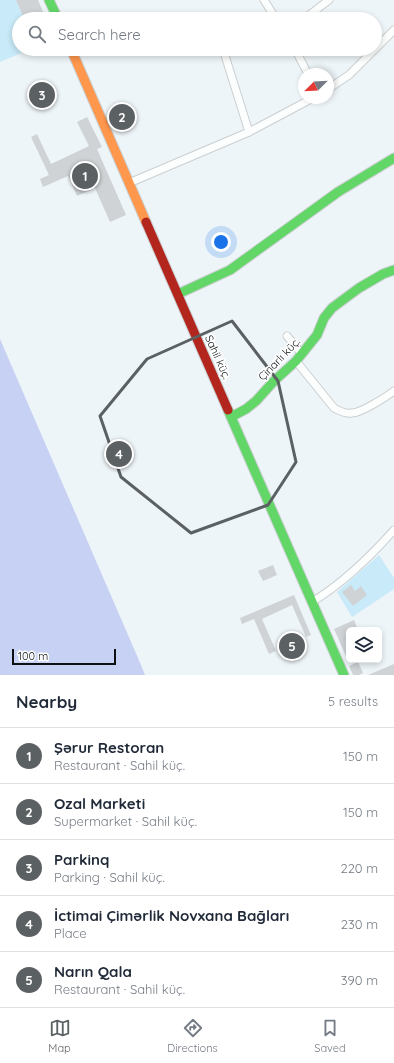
<!DOCTYPE html>
<meta charset="utf-8">
<style>
body{margin:0;font-family:Quicksand,sans-serif;background:#f2f2f3;color:#1f2937}
.controls{position:absolute;right:12px;bottom:12px;display:grid;overflow:hidden;border-radius:6px;box-shadow:0 2px 6px #0003}
.controls button{width:36px;height:36px;display:grid;place-items:center;padding:0;border:0;border-bottom:1px solid #e0e1e3;background:#fff;color:#1f2937;font:20px sans-serif}
.compass{position:absolute;left:298px;top:68px;width:36px;height:36px;border-radius:50%;background:#fff;box-shadow:0 2px 6px #0003;rotate:246deg}
.scale{position:absolute;left:12px;bottom:10px;width:104px;box-sizing:border-box;padding-left:4px;border:2px solid #0c1012;border-top:0;font-size:11px;line-height:14px;white-space:nowrap;color:#0c1012;-webkit-text-stroke:3px #fff;paint-order:stroke}
.you{position:absolute;left:221px;top:242px;width:14px;height:14px;margin:-10px;border:3px solid #fff;border-radius:50%;background:#1a73e8;box-shadow:0 0 0 6px #1a73e833}
.badge{display:grid;place-items:center;width:26px;height:26px;border-radius:50%;background:#5b6062;color:#fff;font-size:13px;font-weight:700}
.pin{position:absolute;translate:-50% -50%;border:2px solid #fff;box-shadow:0 1px 4px #0006}
.list{margin:0;padding:0;list-style:none}
h2{display:flex;justify-content:space-between;align-items:center;height:52px;margin:0;padding:0 16px;font-size:17px}
h2 small{font-size:13px;font-weight:400;color:#747a83}
.list li{display:grid;grid-template-columns:26px 1fr auto;gap:12px;align-items:center;box-sizing:border-box;height:56px;padding:0 16px;border-top:1px solid #e0e1e3}
.list b{display:block;font-size:15px;white-space:nowrap}
.list p{margin:0;font-size:13px;white-space:nowrap;color:#747a83}
.list em{font-size:13px;font-style:normal;color:#747a83}
.icon{flex:none;width:22px;height:22px;fill:none;stroke:currentColor;stroke-width:2;stroke-linecap:round;stroke-linejoin:round}
.map{position:relative;flex:none;width:394px;height:675px;overflow:hidden}
.search{position:absolute;background:#fff;box-shadow:0 2px 6px #0003;left:12px;right:12px;top:12px;height:44px;display:flex;align-items:center;gap:10px;box-sizing:border-box;padding:0 14px;border-radius:22px;color:#747a83;font-size:15px}
.sheet{height:332px;background:#fff}
nav{display:flex;justify-content:space-around;align-items:center;box-sizing:border-box;height:56px;border-top:1px solid #e0e1e3;background:#fff;font-size:11px;color:#747a83}
nav a{display:grid;justify-items:center;gap:2px}
nav .on{color:#5b6062}
.map>svg:first-child{display:block}
.green{fill:#c9eaf8}
.water{fill:#c7d1f4}
.building{fill:#cfd3d6}
.lines{fill:none;stroke-linecap:round;stroke-linejoin:round}
.street-casing{stroke:#cacfd1;stroke-width:9}
.fast-casing{stroke:#cacfd1;stroke-width:11}
.slow-casing{stroke:#cacfd1;stroke-width:11}
.jam-casing{stroke:#cacfd1;stroke-width:11}
.street{stroke:#fcfefe;stroke-width:7}
.fast{stroke:#63d668;stroke-width:9}
.slow{stroke:#ff974d;stroke-width:9}
.jam{stroke:#b3261e;stroke-width:9}
.marked{fill:none;stroke:#5b6062;stroke-width:3;stroke-linejoin:round}
.labels{text-anchor:middle;stroke-width:3.5;stroke-linejoin:round;paint-order:stroke}
.street-label{font-size:11px;fill:#0c1012;stroke:#fff}
</style>
<div class="map">
<svg width="394" height="675" viewBox="0 0 394 675">
<rect width="100%" height="100%" fill="#eef5f8"/>
<g class="green">
<polygon points="0,0 16,0 24,19 19,19 19,49 31,49 0,62"/>
<polygon points="379,555 394,578 394,589 352,617 337,592"/>
</g>
<polygon class="water" points="0,339 141,665 145,675 0,675"/>
<g class="building">
<polygon points="16,0 38,0 46,19 24,19"/>
<polygon points="87,117 102,147 97,149 126,215 110,222 95,188 77,196 68,176 43,187 40,179 49,175 31,137 37,134 51,164 89,146 77,122"/>
<polygon points="273,565 277,575 263,581 258,571"/>
<polygon points="351,585 355,591 361,586 367,595 353,606 342,592"/>
<polygon points="294,595 311,635 306,637 292,605 262,619 276,651 269,654 254,619 242,624 240,618"/>
<polygon points="354,620 358,630 349,630 349,663 334,629"/>
<polygon points="358,662 363,673 359,675 353,675 349,666"/>
<polygon points="394,664 394,675 368,675"/>
</g>
<g class="lines">
<defs>
<g id="street">
<polyline points="264,0 276,19"/>
<polyline points="304,19 329,0"/>
<polyline points="223,49 249,132"/>
<polyline points="295,49 308,74"/>
<polyline points="328,89 349,75 394,30"/>
<polyline points="129,183 249,132 313,98"/>
<polyline points="287,336 302,354"/>
<path d="M296,361L334,408C339,411 345,414 352,413C361,413 386,397 394,391"/>
<path d="M312,602C343,583 370,557 394,530"/>
</g>
<g id="fast">
<polyline points="49,0 58,19"/>
<polyline points="178,294 230,270 338,192 394,158"/>
<polyline points="228,410 344,675"/>
<polyline points="231,417 246,409 256,401 274,381 296,361 317,335 324,318 332,308 359,288 383,274 394,270"/>
</g>
<polyline id="slow" points="71,49 146,222"/>
<polyline id="jam" points="146,222 228,410"/>
</defs>
<use href="#street" class="street-casing"/>
<use href="#fast" class="fast-casing"/>
<use href="#slow" class="slow-casing"/>
<use href="#jam" class="jam-casing"/>
<use href="#street" class="street"/>
<use href="#fast" class="fast"/>
<use href="#slow" class="slow"/>
<use href="#jam" class="jam"/>
</g>
<path class="marked" d="M232,321L278,381L296,462L268,505L191,533L121,477L100,416L147,359Z"/>
<g class="labels">
<g class="street-label">
<text transform="translate(218 357) rotate(66)" y="4">Sahil küç.</text>
<text transform="translate(279 359) rotate(-46)" y="4">Çinarlı küç.</text>
</g>
</g>
</svg>
<div class="controls">
<button><svg class="icon" aria-label="layers" viewBox="0 0 24 24"><path d="M12 4l9 5-9 5-9-5zM3 14l9 5 9-5"/></svg></button>
</div>
<svg class="compass" viewBox="-18 -18 36 36"><path d="M0-13l5 13h-10z" fill="#e53935"/><path d="M0 13l5-13h-10z" fill="#747a83"/></svg>
<div class="scale">100 m</div>
<div class="you"></div>
<div class="pin badge" style="left:85px;top:176px">1</div>
<div class="pin badge" style="left:122px;top:117px">2</div>
<div class="pin badge" style="left:42px;top:95px">3</div>
<div class="pin badge" style="left:119px;top:454px">4</div>
<div class="pin badge" style="left:292px;top:646px">5</div>
<div class="search"><svg class="icon" aria-label="search" viewBox="0 0 24 24"><circle cx="10" cy="10" r="6"/><path d="M15 15l6 6"/></svg>Search here</div>
</div>
<section class="sheet">
<h2>Nearby<small>5 results</small></h2>
<ul class="list">
<li><span class="badge">1</span><div><b>Şərur Restoran</b><p>Restaurant · Sahil küç.</p></div><em>150 m</em></li>
<li><span class="badge">2</span><div><b>Ozal Marketi</b><p>Supermarket · Sahil küç.</p></div><em>150 m</em></li>
<li><span class="badge">3</span><div><b>Parkinq</b><p>Parking · Sahil küç.</p></div><em>220 m</em></li>
<li><span class="badge">4</span><div><b>İctimai Çimərlik Novxana Bağları</b><p>Place</p></div><em>230 m</em></li>
<li><span class="badge">5</span><div><b>Narın Qala</b><p>Restaurant · Sahil küç.</p></div><em>390 m</em></li>
</ul>
</section>
<nav>
<a class="on"><svg class="icon" aria-label="map" viewBox="0 0 24 24"><path d="M3 6l6-2 6 2 6-2v14l-6 2-6-2-6 2zM9 4v14M15 6v14"/></svg>Map</a>
<a><svg class="icon" aria-label="directions" viewBox="0 0 24 24"><path d="M12 3l9 9-9 9-9-9zM9 14v-3h6M13 9l2 2-2 2"/></svg>Directions</a>
<a><svg class="icon" aria-label="saved" viewBox="0 0 24 24"><path d="M7 4h10v16l-5-4-5 4z"/></svg>Saved</a>
</nav>
